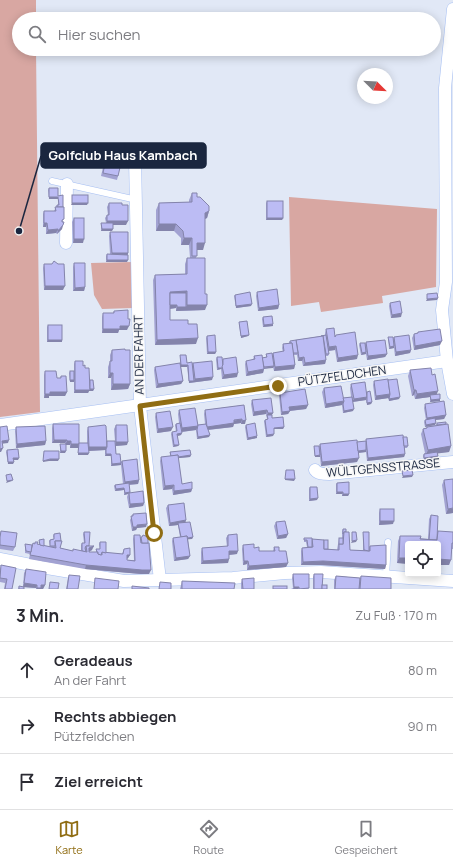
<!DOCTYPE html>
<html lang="de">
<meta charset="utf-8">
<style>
body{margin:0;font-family:Manrope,sans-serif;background:#f2f2f3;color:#2b2b33}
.controls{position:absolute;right:12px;bottom:12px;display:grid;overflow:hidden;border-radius:4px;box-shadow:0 2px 10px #0003}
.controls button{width:36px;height:36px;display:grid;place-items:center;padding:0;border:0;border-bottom:1px solid #e1e1e2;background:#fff;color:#2b2b33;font:20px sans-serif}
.compass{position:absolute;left:357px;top:68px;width:36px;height:36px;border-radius:50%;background:#fff;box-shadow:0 2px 10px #0003;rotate:114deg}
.stop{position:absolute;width:12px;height:12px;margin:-9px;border:3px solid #906d13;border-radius:50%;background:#fff}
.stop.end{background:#906d13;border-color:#fff;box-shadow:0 1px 4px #0008}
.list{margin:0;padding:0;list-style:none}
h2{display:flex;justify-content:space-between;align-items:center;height:52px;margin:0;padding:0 16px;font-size:17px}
h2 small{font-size:13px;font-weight:400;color:#7c7c81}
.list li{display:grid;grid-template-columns:26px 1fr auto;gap:12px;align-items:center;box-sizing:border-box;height:56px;padding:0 16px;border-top:1px solid #e1e1e2}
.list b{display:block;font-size:15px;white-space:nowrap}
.list p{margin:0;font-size:13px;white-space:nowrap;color:#7c7c81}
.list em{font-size:13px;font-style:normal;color:#7c7c81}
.icon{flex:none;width:22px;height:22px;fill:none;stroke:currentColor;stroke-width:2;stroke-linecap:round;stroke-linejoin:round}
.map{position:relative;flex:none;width:453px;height:589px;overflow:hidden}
.search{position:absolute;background:#fff;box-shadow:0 2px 10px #0003;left:12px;right:12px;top:12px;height:44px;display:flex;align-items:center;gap:10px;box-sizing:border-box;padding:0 14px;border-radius:22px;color:#7c7c81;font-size:15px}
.sheet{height:220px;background:#fff}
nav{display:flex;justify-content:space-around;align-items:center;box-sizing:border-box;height:56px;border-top:1px solid #e1e1e2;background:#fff;font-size:11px;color:#7c7c81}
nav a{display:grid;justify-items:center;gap:2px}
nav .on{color:#906d13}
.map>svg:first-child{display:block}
.green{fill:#d8a7a2}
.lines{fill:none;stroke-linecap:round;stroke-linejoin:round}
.service-casing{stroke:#a6bff3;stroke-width:7}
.minor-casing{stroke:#a6bff3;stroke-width:13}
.service{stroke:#fff;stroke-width:6}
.minor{stroke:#fff;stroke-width:12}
.wall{fill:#a2a2d2}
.shaded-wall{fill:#8484ab}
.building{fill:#bcbcf4;stroke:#8484ab}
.route{stroke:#906d13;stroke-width:5}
.labels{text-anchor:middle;stroke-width:3;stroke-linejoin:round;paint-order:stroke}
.street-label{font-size:12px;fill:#1a263f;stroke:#f5f5f5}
.leader{fill:none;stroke:#1a263f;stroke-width:1.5}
.callout-dot{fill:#1a263f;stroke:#f5f5f5;stroke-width:1.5}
.callout{fill:#1a263f;stroke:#1a263f;stroke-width:1.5}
.callout-label{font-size:13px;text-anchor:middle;font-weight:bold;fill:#fff}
</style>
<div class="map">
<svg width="453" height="589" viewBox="0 0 453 589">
<rect width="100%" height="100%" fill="#e1e8f6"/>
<g class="green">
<polygon points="0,0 36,0 36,19 19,19 19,49 36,49 40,412 0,417"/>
<polygon points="289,197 437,209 436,287 382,296 383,303 321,312 319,302 291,306"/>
<polygon points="132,262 133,308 102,309 94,295 91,263"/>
</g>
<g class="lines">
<defs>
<g id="service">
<polyline points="52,181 137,200"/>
<polyline points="386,576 388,542"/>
</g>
<g id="minor">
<polyline points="453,9 445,88 446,282 442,310 447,361 453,394"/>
<polyline points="135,158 140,406 160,580"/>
<polyline points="66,243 67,184"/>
<polyline points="0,425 447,361"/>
<path d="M315,470C318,474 323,474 329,474L453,462"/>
<polyline points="0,559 41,567 124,581 233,578 285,573 321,572 453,581"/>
</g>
</defs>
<use href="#service" class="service-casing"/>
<use href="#minor" class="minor-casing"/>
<use href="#service" class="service"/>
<use href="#minor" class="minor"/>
</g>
<g class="wall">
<polygon points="106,154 116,158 118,176 117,180 101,176"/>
<polygon points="49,188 58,196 63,222 62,229 57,234 56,233 46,234 46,227 43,227 43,214 44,211 54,211 57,205 58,205 58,199 49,199 48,190"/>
<polygon points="192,193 209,211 207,218 205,219 203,250 197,250 196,258 205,294 205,310 176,311 176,308 170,309 170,320 188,324 196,344 155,345 153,280 155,275 185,274 185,264 187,258 190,258 189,245 181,245 181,238 174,231 156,231 156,210 159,203 189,202 189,200"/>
<polygon points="267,201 283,218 282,220 266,220 266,203"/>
<polygon points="109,203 126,225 113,225 112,231 101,231 101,223 106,223 105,218 107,215 108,215 107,207"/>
<polygon points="74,218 83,243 73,243 72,222"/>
<polygon points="110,232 128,253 127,262 106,262 106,256 107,254 110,254 109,236"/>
<polygon points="74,263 85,287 84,291 73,291 73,267"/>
<polygon points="44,264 63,290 44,290 43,268"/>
<polygon points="257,292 279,305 278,309 258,311 256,296"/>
<polygon points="235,295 251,306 236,308 234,296"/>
<polygon points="390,303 401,317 391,318 389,306"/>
<polygon points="114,311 127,330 119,330 118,333 102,333 102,317 103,313 113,313"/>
<polygon points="263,317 273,326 263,327 262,319"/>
<polygon points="239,322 249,335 248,336 241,338 239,324"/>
<polygon points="48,325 62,342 47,342 47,327"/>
<polygon points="326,329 335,337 357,359 337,362 335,350 328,351 329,354 328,356 326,356 326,360 325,364 303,366 302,361 298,361 297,355 294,355 295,365 294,369 274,371 273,367 264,369 263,373 246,376 245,364 246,361 253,360 254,356 262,358 266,357 266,354 272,355 273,353 283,352 282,348 283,344 289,343 290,341 296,341 296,340 321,336 325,335 325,333"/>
<polygon points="418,332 440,345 414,350 412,338 414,334 417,334"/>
<polygon points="207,336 216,352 215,354 207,354 206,338"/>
<polygon points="388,337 393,339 394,337 411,350 410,353 395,356 394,348 389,349 388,339"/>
<polygon points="366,342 387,354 385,357 367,360 366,354 361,355 359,345 360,343 365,344"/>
<polygon points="112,350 125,350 130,384 128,389 111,390 111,378 108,378 108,367 110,361 110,355"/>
<polygon points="180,355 187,363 192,364 193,363 212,380 189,383 187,367 181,367 183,381 181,384 156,388 154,370 155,367 180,364"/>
<polygon points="217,357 222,360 237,377 222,379 221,369 217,370 216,359"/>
<polygon points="75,361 83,366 94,389 93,391 89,391 88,393 74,393 74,382 70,382 69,373 70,371 74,371 74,364"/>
<polygon points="410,370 432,375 436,395 440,401 430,402 430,397 415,399 414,395 412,396 408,376"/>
<polygon points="45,371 57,378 60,378 61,376 67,392 65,396 49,396 49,398 44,398 44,375"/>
<polygon points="374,381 399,399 389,401 388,398 375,400 373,385"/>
<polygon points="351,384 367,392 372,402 371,404 367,405 366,400 353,402 353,411 343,413 342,405 325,408 322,392 324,388 343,398 351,397 350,388"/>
<polygon points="280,393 308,405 306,409 290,411 288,414 281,415 279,396"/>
<polygon points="252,400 273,413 272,415 272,418 284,427 283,429 274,429 273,436 266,437 264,421 265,420 267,419 266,414 253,416 251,404"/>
<polygon points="425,404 446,415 444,419 435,420 435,425 425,427 424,422 425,420 426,420 424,408"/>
<polygon points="244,405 245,424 241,424 241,423 234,424 233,427 208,430 209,437 197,439 196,430 182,432 181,435 178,436 178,446 173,447 171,434 172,432 176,432 175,425 176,424 179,423 178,414 179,410 198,425 205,424 204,414 205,410"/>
<polygon points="156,413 171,431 157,433 155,417"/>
<polygon points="437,423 451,446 449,452 437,453 438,456 437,458 424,460 423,456 424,454 425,453 421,434 423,429 426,428 427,427 436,425"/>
<polygon points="53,424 79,443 87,443 87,431 88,427 107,441 115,441 114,429 116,425 127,445 116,446 116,454 121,462 122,461 139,480 138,484 129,485 130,492 144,503 143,506 129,508 127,497 128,494 124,495 124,490 115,491 114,486 115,485 123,484 121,465 111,466 111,456 105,456 105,450 88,451 88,455 78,455 78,448 70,448 70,445 66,445 65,453 60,453 60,444 65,444 65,443 52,443 52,428"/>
<polygon points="246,425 257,436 257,438 247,440 245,427"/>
<polygon points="16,427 46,441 45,445 16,448 15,431"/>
<polygon points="403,437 408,446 407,448 404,448 405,454 404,457 367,461 366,452 358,453 357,462 321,466 320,457 315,457 314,448 314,446 319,446 320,444 357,442 366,441 366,439"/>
<polygon points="7,450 18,460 14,460 13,464 8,464 6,452"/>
<polygon points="170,452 191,455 190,457 178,458 182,484 192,489 191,492 173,495 172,489 163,490 160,461 161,457 170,456"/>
<polygon points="444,480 453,513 446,514 442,485"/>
<polygon points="337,483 349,494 348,496 342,496 342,494 336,494 336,484"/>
<polygon points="310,487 317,500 309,501 309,489"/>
<polygon points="168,505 186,520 185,522 193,537 192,539 188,539 190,556 188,559 174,561 172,541 173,538 180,537 178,525 169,526 166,508"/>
<polygon points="380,509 393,524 379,525 379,513"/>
<polygon points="133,514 146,527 137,528 136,530 132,531 130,520"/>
<polygon points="431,515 437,532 453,532 453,549 452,549 449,565 397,563 398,541 400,536 428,539 429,519"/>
<polygon points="276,522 288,534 286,538 277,539 274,526"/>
<polygon points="343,529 346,532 350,550 363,550 363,532 369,547 370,546 386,565 385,569 321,565 301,565 301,551 302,548 307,547 306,542 304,542 304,538 312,540 312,539 328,549 337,550 339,538 342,538 342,531"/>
<polygon points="1,531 15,547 13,551 0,549 0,534"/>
<polygon points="84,532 89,546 92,550 89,552 96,552 96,549 100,549 99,544 100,542 106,553 122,554 124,549 130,555 128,558 127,559 127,560 134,560 133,539 134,535 140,538 141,537 149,574 141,574 85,569 29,559 30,554 25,553 25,544 32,545 35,544 35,542 37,544 39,545 39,540 44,546 50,546 49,541 50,540 54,539 53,536 54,534 60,548 73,551 81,551 81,545 82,543 84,543 83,534"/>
<polygon points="228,535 237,554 229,555 228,563 201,564 201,552 202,548 227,547 226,538"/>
<polygon points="243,545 254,548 259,551 273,551 274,547 279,551 288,563 286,567 247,570 247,564 243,565 242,549"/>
<polygon points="0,567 12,589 4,589 5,583 0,582"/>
<polygon points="26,569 45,585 43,589 36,589 36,588 24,587 24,589 18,589 19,586 23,587 24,573"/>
<polygon points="293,574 309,589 291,589 293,588 292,578"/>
<polygon points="314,574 322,585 327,589 313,589 313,577"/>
<polygon points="69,575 78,589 66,589 68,578"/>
<polygon points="336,576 360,578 361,576 391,589 334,589 334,580"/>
<polygon points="242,579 254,589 241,589 241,583"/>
<polygon points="182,581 234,589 180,589"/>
</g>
<g class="shaded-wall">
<rect x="49" y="197" width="9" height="2"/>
<polygon points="72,203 88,203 87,205 71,205"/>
<polygon points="209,211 207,218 202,220 205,213"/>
<polygon points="267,218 283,218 282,220 266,220"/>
<polygon points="107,221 128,221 126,225 106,225"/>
<polygon points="44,223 47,223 46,227 43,227"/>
<polygon points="159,224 176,224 174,231 156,231"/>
<polygon points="63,225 62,229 57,234 58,231"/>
<polygon points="58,229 56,233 46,234 48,230"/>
<polygon points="102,229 113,229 112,231 101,231"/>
<polygon points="184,238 192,238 189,245 181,245"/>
<polygon points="74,239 84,239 83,243 73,243"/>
<polygon points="197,243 205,243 203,250 194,250"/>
<polygon points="112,253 128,253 127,256 110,257"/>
<polygon points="107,260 128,260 127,262 106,262"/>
<polygon points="45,286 65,286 63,290 44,290"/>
<polygon points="85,287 84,291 73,291 75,288"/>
<polygon points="187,291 185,297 169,297 170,292"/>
<polygon points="438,298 437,300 426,301 427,299"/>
<polygon points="252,304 251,306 236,308 236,306"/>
<polygon points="169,305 177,305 176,308 168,309"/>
<polygon points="187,305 207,305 205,310 176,311 177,307 186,307"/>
<polygon points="279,305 278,309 258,311 259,308"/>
<polygon points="402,313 401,317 391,318 392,315"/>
<polygon points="273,324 273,326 263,327 264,325"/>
<polygon points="120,326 129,326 127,330 119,330 118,333 102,333 103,329"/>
<polygon points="249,335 248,336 241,338 241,336"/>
<polygon points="198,338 196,344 155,345 157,340"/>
<polygon points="48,340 62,340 62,342 47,342"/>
<polygon points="442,341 440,345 414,350 415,346"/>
<polygon points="336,346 335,350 327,351 329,347"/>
<polygon points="394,346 394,348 389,349 390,347"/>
<polygon points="411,350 410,353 395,356 396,352"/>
<polygon points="208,352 216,352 215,354 207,354"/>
<polygon points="366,352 366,354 361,355 362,353"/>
<polygon points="387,354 385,357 367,360 368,356"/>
<polygon points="358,355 357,359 337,362 338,358"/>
<polygon points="304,357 302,361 298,361 299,358"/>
<polygon points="326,360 325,364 303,366 305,363"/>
<polygon points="181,365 188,365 187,367 181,367"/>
<polygon points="295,365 294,369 274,371 275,367"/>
<polygon points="274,366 273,368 262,369 263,368"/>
<polygon points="218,368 222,368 221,369 217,370"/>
<polygon points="264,369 263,373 246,376 248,372"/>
<polygon points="110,373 113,373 111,378 108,378"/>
<polygon points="238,373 237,377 222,379 224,375"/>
<polygon points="213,377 212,380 189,383 189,381 194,381 195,379"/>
<rect x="70" y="380" width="4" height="2"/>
<polygon points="183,381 181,384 156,388 158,384"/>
<polygon points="113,384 130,384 128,389 111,390"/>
<polygon points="94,389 93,391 89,391 88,393 74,393 75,390"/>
<polygon points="414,390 416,390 414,395 412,396"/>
<polygon points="438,391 436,396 430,395 430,397 415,399 417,394"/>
<polygon points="50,392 67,392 65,396 49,396 49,398 44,398 45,394"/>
<polygon points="390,394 389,398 375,400 376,396"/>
<polygon points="367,397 366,400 352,402 354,399"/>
<polygon points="400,397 399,399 389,401 389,399"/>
<polygon points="440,399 440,401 430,402 431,400"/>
<polygon points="344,401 342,405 325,408 326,404"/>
<polygon points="372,402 371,404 367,405 367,403"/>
<polygon points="308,405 306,409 288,411 289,407"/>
<polygon points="354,409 353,411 343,413 344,411"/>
<polygon points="267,410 266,414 253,416 254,412"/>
<polygon points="290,411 288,414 281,415 282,412"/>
<polygon points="268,413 273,413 271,416 267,415"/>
<polygon points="446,415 444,419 426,421 427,418"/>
<polygon points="242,419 241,423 234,424 233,427 206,430 207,427"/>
<polygon points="246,420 245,424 241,424 242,421"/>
<polygon points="436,423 435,425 425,427 426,425"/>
<polygon points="198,426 197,430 196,428 196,430 180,432 182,428"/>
<polygon points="173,427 171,431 157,433 158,429"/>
<polygon points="284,427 283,429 273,429 274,428"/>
<polygon points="182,433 181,435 177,436 177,434"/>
<polygon points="274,434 273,436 266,437 267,435"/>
<polygon points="210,435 209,437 197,439 198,437"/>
<polygon points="257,436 257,438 247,440 248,438"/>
<polygon points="9,440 8,443 0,444 2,441"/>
<polygon points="54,440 67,440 65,443 52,443"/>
<polygon points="46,441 45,445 16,448 17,444"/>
<polygon points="67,441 71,441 70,445 65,445"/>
<polygon points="116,442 128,442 127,445 115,446"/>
<polygon points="71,444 79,444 78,448 70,448"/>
<polygon points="174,445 179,445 178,446 173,447"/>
<polygon points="451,446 449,452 426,455 428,450"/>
<polygon points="89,447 107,447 106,450 87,451"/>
<polygon points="3,448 1,452 0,452 0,449"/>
<polygon points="366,450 366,452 357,453 357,451"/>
<polygon points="61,451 66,451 65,453 60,453"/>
<polygon points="78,453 89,453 88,455 78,455"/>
<polygon points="106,454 111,454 111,456 105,456"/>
<polygon points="405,454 404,457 367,461 368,458"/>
<polygon points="191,455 190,457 170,459 171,457"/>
<polygon points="320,455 320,457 315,457 315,456"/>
<polygon points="438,456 437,458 424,460 424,458"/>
<polygon points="13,458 19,458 18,460 13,460"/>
<polygon points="359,458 357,462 321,466 322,462"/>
<polygon points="50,459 59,459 58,461 49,461 43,462 43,461"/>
<polygon points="8,462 14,462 13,464 8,464"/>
<polygon points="121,463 121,465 111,466 112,464"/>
<polygon points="413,475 412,477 402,478 403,476"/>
<polygon points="285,479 295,479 294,481 285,480"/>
<polygon points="13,480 12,481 6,483 7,481"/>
<polygon points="139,480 138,484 123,485 125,482"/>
<polygon points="174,485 172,489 163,490 165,486"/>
<polygon points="124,488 124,490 115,491 116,489"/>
<polygon points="192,489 191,492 173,495 174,491"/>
<polygon points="130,492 128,494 124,495 125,493"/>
<polygon points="337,492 343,492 342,494 336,494"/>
<polygon points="343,494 349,494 348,496 342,496"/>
<polygon points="318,498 317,500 309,501 310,499"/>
<polygon points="144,503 143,506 129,508 130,504"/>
<polygon points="453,508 453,513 446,514 448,509"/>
<polygon points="186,520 185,524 178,523 178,525 169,526 170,523"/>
<polygon points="380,521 394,521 393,524 379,525"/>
<polygon points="147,524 146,527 137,528 136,530 132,531 133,527 137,525"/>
<polygon points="288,534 286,538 277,539 278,536"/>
<polygon points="193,537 192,539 181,540 181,538"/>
<polygon points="357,540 356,542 351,543 352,541"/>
<polygon points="94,546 92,550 88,552 89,548"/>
<polygon points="229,551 238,551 237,554 228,555"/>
<polygon points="127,555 130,555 128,558 126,559"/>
<polygon points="190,556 188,559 174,561 176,558"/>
<polygon points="399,558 408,558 408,564 397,563"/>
<polygon points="229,559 228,563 201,564 203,561"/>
<polygon points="438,559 451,560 449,565 438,565"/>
<polygon points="244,561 248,561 247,564 243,565"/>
<polygon points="323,561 386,565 385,569 321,565 301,565 303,562"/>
<polygon points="288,563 286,567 247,570 249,566"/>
<polygon points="86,565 151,570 149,574 141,574 85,569"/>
<polygon points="24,583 37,585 36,588 23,587"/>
<polygon points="41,585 45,585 43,589 36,589 37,588"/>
<polygon points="294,587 299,587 298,589 293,589"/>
</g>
<g class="building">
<polygon points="107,155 122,159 118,176 103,173"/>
<polygon points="49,188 58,188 58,196 63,195 63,207 57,207 57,205 59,205 58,197 49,197"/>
<polygon points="192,193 197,193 197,197 200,197 209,206 209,211 205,213 205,243 197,243 197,256 192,256 192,238 184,238 183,231 176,224 159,224 159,203 192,202"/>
<rect x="72" y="195" width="16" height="8"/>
<rect x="267" y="201" width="16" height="17"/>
<polygon points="109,203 122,203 122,205 128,205 128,221 107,221 107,215 109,215"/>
<polygon points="55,207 64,207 64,219 62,220 62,222 64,222 63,225 58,231 58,229 48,230 47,223 44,223 44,211 56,211"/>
<rect x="74" y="218" width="10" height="21"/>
<polygon points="101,223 113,223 113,229 102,229"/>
<polygon points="110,232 128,232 128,253 112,253"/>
<polygon points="107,254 128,255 128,260 107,260"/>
<polygon points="187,258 205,258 205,294 207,294 207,305 187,305 187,291 170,292 170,320 188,320 188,324 197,324 198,338 157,340 155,275 187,274"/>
<polygon points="54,261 58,264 64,264 65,286 45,286 44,264 52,264"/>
<polygon points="74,263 85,263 85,287 75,288"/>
<polygon points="277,289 279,305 259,308 257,292"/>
<polygon points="250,292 252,304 236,306 235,295"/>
<polygon points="170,293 186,293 186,307 177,307 177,305 170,305"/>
<polygon points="437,293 438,298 427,299 427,294"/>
<polygon points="400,301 402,313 392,315 390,303"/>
<polygon points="128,310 128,319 130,319 129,326 120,326 120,329 103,329 103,313 114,313 114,311"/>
<polygon points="272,316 273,324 264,325 263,317"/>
<polygon points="247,321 249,335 241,336 239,322"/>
<rect x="48" y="325" width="14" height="15"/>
<polygon points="334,328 335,337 336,335 355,332 358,355 338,358 336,346 329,347 326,329"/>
<polygon points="440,329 442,341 415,346 414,334 418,333 418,332"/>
<polygon points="215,335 216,352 208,352 207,336"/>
<polygon points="326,335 329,354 326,354 323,336 321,336"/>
<polygon points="409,335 411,350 396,352 394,337"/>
<polygon points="323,336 326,360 305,363 304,357 299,358 296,340"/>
<polygon points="388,337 393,337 394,346 390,347"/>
<polygon points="296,340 298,353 293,353 292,343 290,343 290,341"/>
<polygon points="385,340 387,354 368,356 366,342"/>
<polygon points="292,343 295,365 275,367 273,353 284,351 283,344"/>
<polygon points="360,343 365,343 366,352 362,353"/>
<polygon points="125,349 125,350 130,350 130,384 113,384 113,373 110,373 110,361 112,361 112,350"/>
<polygon points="272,353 274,366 264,367 262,358 267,357 266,354"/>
<polygon points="180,355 186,355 187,363 192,362 194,381 189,381 188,365 181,365"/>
<polygon points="262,355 264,369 248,372 246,361 255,359 254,356"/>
<polygon points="217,357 222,357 223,366 222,368 218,368"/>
<polygon points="236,357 238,373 224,375 222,366 223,365 223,359"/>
<polygon points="75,361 83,361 83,366 85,365 85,368 89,368 90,390 75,390"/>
<polygon points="212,361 213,377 195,379 193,363"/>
<polygon points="180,363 183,381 158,384 155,367"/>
<polygon points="431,368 432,375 435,374 438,391 417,394 416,390 414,390 410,370"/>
<polygon points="45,371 56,371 57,378 61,378 61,376 66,376 67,392 50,392 50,394 45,394"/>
<rect x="70" y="371" width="4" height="9"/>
<polygon points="388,379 390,394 376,396 374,381"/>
<polygon points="397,379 400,397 389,399 390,394 388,380"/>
<polygon points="90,380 93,380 94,389 90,389"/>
<polygon points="365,382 367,397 354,399 351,384"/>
<polygon points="341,386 344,401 326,404 324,388"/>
<polygon points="305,389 308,405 289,407 290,411 282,412 280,393"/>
<polygon points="370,391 372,402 367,403 367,392"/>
<polygon points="440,394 440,399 431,400 430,395"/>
<polygon points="352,397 354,409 344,411 343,404 344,401 343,398"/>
<polygon points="271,398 273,413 268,413 267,410 254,412 252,400"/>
<polygon points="444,401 446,415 427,418 425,404"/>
<polygon points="244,405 246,420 242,421 242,419 234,420 234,423 207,427 205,410"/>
<polygon points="195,408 198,426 182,428 179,410"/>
<polygon points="170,411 173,427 158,429 156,413"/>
<polygon points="267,415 272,415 272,418 283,417 284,427 274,428 274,434 267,435 265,420 268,419"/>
<polygon points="435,418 436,423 426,425 425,420"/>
<polygon points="446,422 446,424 437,425 437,423"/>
<polygon points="180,423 182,433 177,434 179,445 174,445 172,432 177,431 176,424"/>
<polygon points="255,423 257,436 248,438 246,425"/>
<polygon points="53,424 79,424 79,444 71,444 71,441 67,441 67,440 54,440"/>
<polygon points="206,424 210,435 198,437 197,430 198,425"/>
<polygon points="448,424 451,446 428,450 423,429 427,428 427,427"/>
<polygon points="105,425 106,426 107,447 89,447 88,427"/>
<polygon points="116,425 127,425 128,442 116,442"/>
<polygon points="7,426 9,440 2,441 3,448 0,449 0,427"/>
<polygon points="45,426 46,441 17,444 16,427"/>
<polygon points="403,435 405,454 368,458 366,439"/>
<polygon points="403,437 407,437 408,446 404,446"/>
<polygon points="357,440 359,458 322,462 320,444"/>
<polygon points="107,441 115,441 116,454 120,454 121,463 112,464 111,454 106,454 106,449 107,447"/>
<polygon points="366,441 366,450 358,451 357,442"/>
<polygon points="79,443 88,443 89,453 78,453"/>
<polygon points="60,444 66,444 66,451 61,451"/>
<polygon points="314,446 319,446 320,455 315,456"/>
<polygon points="18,449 19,458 13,458 14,462 8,462 7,450"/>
<polygon points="190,450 191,455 178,457 178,455 171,456 170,452"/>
<polygon points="44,451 59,451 59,459 50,459 43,461"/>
<polygon points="437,452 438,456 424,458 424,454"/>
<polygon points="178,455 182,484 192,482 192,489 174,491 174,485 165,486 161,457"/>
<polygon points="137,459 139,480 125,482 122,461"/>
<polygon points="286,470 294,470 295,479 285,479"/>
<polygon points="412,470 413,475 403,476 402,471"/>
<polygon points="11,474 13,480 7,481 6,475"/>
<polygon points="453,479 453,508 448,509 444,480"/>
<polygon points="349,482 349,494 343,494 343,492 337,492 337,483"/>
<polygon points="129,483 130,492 125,493 124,488 116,489 115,485"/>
<polygon points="310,487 317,487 318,498 310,499"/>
<polygon points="143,491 144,503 130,504 129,493"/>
<polygon points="184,503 186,520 170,523 168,505"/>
<rect x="380" y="509" width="14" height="12"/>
<polygon points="146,513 147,524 137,525 137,527 133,527 131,516 133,516 133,514"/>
<polygon points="431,515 438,516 437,540 429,540"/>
<polygon points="285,521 288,534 278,536 276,522"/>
<polygon points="190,522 193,537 188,538 187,536 181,537 178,523"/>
<polygon points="343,529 346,529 346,532 344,532 343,534"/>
<polygon points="1,531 17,533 15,547 0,545 0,537"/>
<polygon points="438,531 453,532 453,543 452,543 451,560 438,559 438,544 408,544 408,558 399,558 400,536 421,536 420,539 437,540"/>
<polygon points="84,532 90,532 89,546 86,546 85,548 86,552 82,551 82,543 85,543"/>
<polygon points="344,532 349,532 350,550 370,551 370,546 386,545 386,565 323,561 303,562 302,548 313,547 312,539 324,540 324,549 339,550 339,544 343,544"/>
<polygon points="352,532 356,532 357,540 352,541"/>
<polygon points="363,532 369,532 369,551 364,550"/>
<polygon points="60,533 61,541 55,541 55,546 50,546 50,540 54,539 54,534"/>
<polygon points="237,534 238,551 229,551 229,559 203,561 202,548 228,546 228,535"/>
<polygon points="134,535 140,535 141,543 149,543 151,570 142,570 86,565 30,555 33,543 35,544 35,542 38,542 37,544 56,548 55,541 62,541 60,548 73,551 73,549 87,552 86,546 94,546 89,548 89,552 98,552 98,554 102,555 102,552 123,554 124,549 130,548 130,555 127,555 127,560 135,561"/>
<polygon points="143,535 148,537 148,543 142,543 141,537 142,537"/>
<polygon points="187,536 190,556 176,558 173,538"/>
<polygon points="304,538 312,538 312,547 308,547 307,540 304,540"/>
<rect x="339" y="538" width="4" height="6"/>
<polygon points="44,539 44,546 40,545 39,540"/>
<rect x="324" y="540" width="4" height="9"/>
<polygon points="100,542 106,542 106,553 102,552 101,555 98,554 98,552 97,552 96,549 100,549"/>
<polygon points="25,544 32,545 31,552 26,551"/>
<polygon points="254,544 254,548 259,547 259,551 275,551 274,547 279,547 279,551 286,551 288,563 249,566 248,561 244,561 243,545"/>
<polygon points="1,565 16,568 12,589 5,589 7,579 0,578"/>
<polygon points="26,569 46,572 45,585 41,585 41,588 37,588 37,585 24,583"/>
<polygon points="293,574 309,574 309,588 299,589 299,587 294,587"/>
<polygon points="314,574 323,574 322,589 314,589"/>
<polygon points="69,575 80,576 78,589 67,589"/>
<polygon points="336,576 360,578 359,589 335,589"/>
<polygon points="361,576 391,578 391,589 360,589"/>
<polygon points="95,578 119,581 118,589 94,589"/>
<polygon points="254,578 254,589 243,589 242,579"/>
<polygon points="182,581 235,583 234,589 182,589"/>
<polygon points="50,582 59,583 58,589 49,589"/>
<polygon points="160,582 171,583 171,589 159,589"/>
<rect x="322" y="585" width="5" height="4"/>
<polygon points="19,586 24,587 24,589 19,589"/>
<polygon points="132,586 149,588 149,589 132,589"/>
<rect x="273" y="586" width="14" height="3"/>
</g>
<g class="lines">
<polyline class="route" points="154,533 140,406 278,386"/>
</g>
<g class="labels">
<g class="street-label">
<text transform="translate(139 355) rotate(-91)" y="4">AN DER FAHRT</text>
<text transform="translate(342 376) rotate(-8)" y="4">PÜTZFELDCHEN</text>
<text transform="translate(383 468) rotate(-5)" y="4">WÜLTGENSSTRASSE</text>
</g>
</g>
<path class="leader" d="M19 231L41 156"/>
<circle class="callout-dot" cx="19" cy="231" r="4"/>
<rect class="callout" x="41" y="143" width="165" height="25" rx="4"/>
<g class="callout-label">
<text x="123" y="160">Golfclub Haus Kambach</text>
</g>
</svg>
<div class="controls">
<button><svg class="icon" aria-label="locate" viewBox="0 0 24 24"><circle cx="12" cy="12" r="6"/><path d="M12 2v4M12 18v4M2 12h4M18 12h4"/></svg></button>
</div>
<svg class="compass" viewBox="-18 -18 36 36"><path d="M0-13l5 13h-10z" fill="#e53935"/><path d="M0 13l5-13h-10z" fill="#7c7c81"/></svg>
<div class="stop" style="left:154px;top:533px"></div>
<div class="stop end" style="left:278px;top:386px"></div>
<div class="search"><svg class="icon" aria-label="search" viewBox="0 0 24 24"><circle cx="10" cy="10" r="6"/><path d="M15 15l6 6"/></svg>Hier suchen</div>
</div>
<section class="sheet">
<h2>3 Min.<small>Zu Fuß · 170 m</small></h2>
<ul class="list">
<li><svg class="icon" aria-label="ahead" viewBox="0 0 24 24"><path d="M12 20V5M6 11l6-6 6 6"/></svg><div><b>Geradeaus</b><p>An der Fahrt</p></div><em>80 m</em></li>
<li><svg class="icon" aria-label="right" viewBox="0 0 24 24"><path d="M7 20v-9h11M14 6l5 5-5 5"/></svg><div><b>Rechts abbiegen</b><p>Pützfeldchen</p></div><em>90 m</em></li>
<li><svg class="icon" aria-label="arrive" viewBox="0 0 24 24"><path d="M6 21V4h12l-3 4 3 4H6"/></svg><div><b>Ziel erreicht</b></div></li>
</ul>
</section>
<nav>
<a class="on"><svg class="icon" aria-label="map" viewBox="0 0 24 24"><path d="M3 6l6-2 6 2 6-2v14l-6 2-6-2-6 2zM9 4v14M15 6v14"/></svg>Karte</a>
<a><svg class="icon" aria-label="directions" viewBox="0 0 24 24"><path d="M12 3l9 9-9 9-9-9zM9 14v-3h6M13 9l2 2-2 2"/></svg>Route</a>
<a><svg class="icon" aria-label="saved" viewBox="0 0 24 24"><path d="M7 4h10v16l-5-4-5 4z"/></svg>Gespeichert</a>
</nav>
